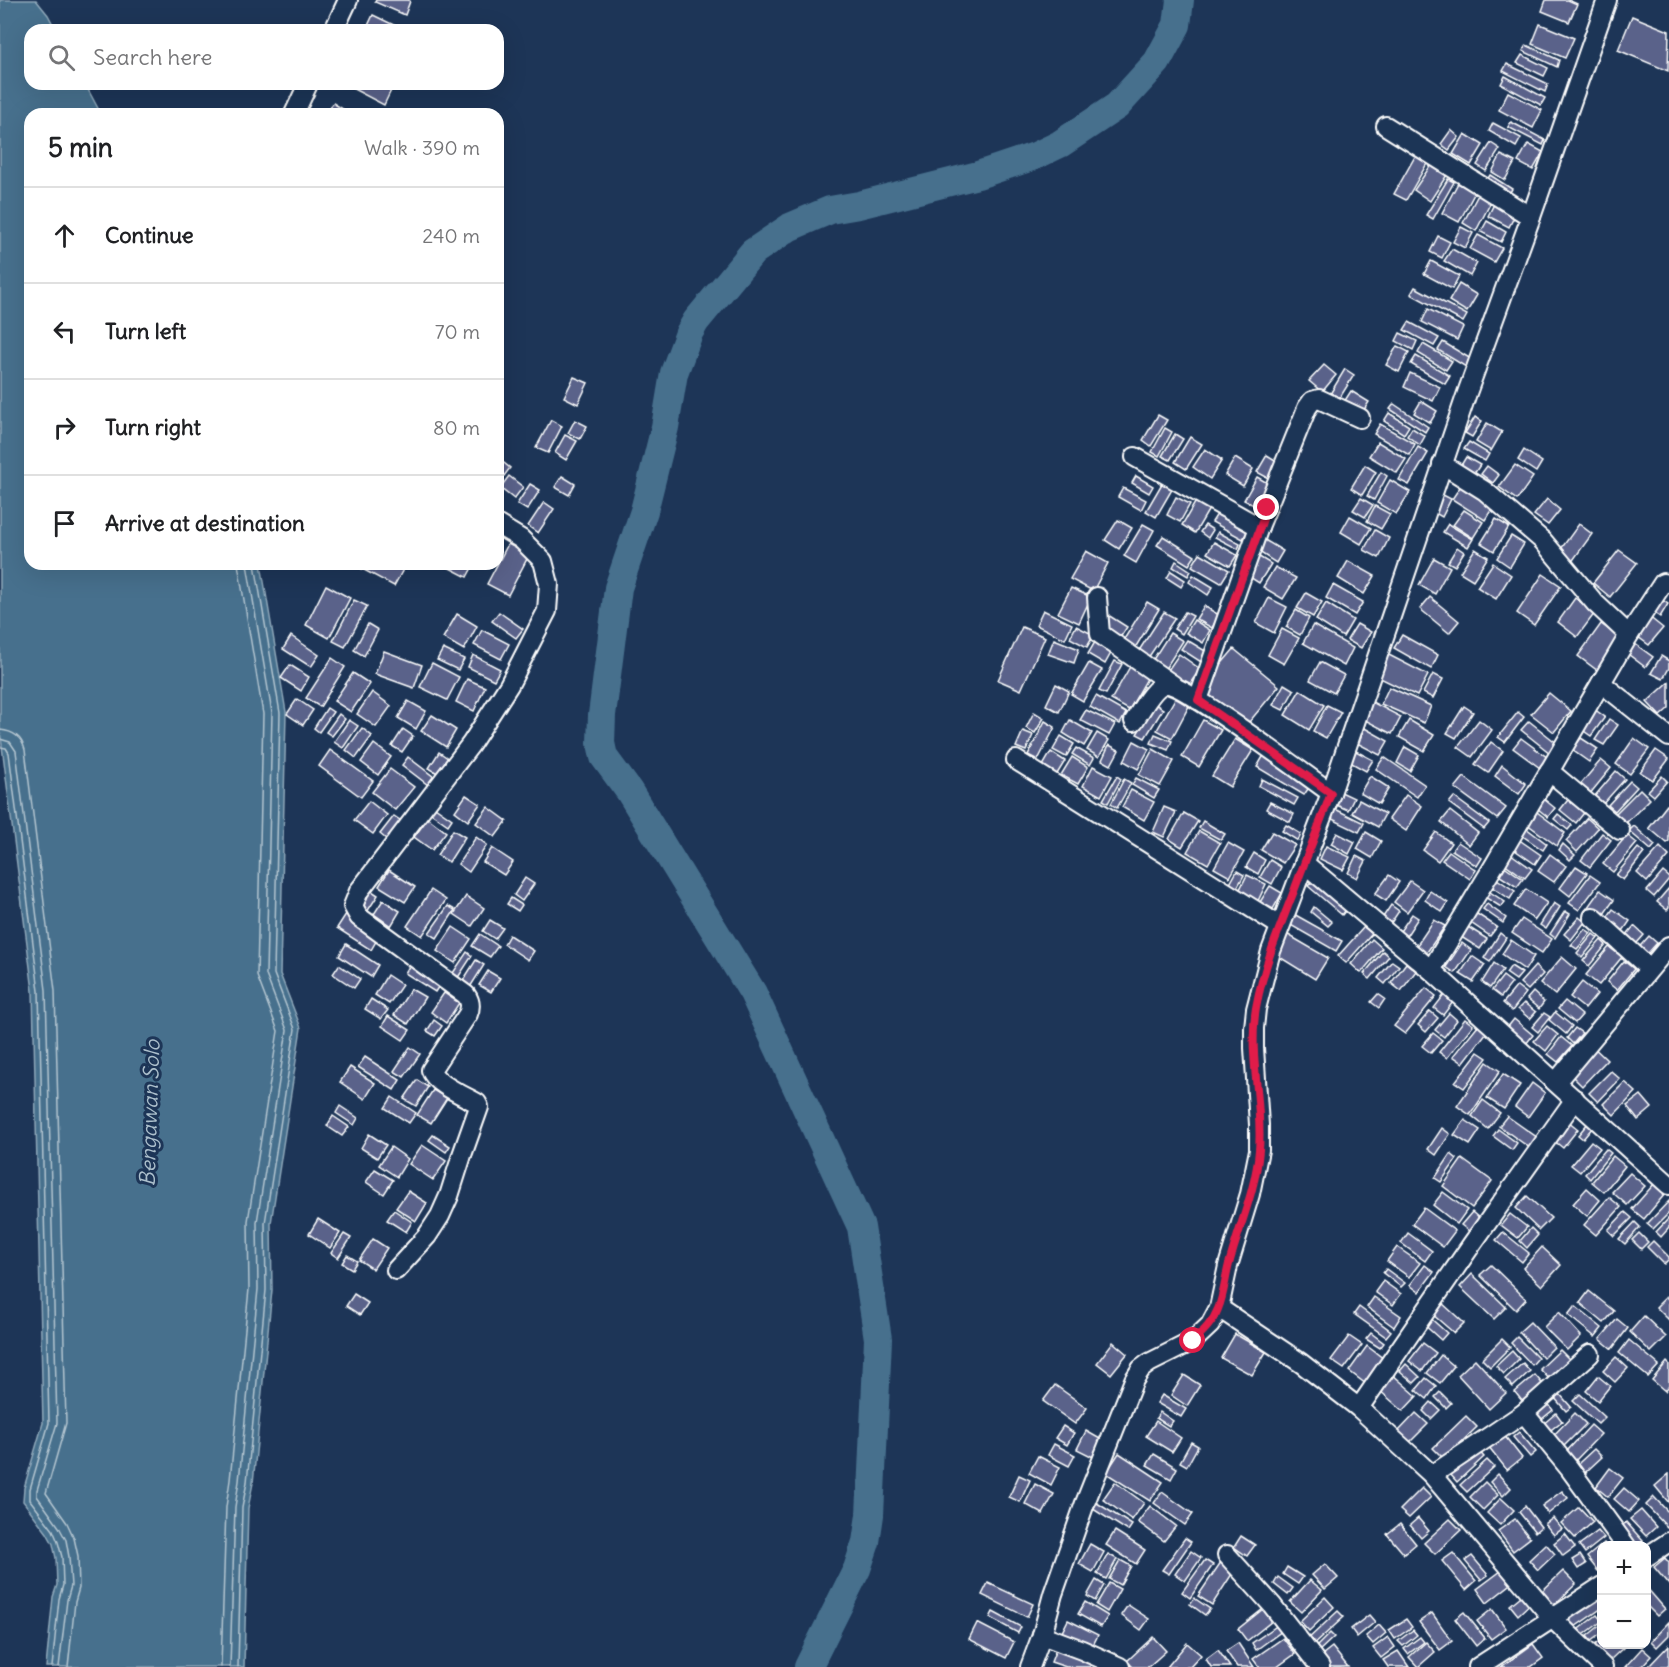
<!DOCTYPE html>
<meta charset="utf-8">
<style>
body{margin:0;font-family:Delius,sans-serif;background:#f2f2f2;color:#202124}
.controls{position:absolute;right:18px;bottom:18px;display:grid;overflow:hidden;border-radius:12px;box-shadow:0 6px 24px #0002}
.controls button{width:54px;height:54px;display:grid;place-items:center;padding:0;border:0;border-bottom:2px solid #e0e0e0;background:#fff;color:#202124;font:30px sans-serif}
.stop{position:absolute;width:18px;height:18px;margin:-14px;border:4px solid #e11d48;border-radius:50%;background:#fff}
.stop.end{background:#e11d48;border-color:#fff;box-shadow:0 2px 6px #0008}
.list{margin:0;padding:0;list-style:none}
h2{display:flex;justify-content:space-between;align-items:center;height:78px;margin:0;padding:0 24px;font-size:26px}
h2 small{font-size:20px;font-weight:400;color:#757577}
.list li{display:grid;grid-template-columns:39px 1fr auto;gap:18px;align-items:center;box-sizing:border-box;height:96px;padding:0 24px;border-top:2px solid #e0e0e0}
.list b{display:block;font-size:22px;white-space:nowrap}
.list em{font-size:20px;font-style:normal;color:#757577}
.icon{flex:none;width:33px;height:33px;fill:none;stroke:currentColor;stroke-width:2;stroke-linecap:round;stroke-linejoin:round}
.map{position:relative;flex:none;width:1669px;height:1667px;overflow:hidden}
.search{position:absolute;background:#fff;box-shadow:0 6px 24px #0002;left:24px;top:24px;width:480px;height:66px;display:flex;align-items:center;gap:15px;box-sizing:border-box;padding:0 21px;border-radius:18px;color:#757577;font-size:22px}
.panel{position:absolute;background:#fff;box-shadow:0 6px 24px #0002;left:24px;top:108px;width:480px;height:462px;border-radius:18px}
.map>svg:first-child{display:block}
.water{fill:#46708d;stroke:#90a9bb;stroke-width:1.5}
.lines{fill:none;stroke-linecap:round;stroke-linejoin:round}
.shore{stroke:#b5c6d1;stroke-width:1.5}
.river{stroke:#46708d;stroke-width:28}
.building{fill:#5a628a;stroke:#fff;stroke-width:1.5}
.minor-casing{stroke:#fff;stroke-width:22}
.minor{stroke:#1d3557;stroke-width:18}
.route{stroke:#e11d48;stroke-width:8}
.labels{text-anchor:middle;stroke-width:6;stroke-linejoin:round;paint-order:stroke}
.water-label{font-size:21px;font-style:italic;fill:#acbfcc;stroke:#1d3557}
</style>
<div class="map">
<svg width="1669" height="1667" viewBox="0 0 1669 1667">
<rect width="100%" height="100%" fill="#1d3557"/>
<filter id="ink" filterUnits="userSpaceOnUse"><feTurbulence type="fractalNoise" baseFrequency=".0167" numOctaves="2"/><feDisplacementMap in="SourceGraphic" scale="12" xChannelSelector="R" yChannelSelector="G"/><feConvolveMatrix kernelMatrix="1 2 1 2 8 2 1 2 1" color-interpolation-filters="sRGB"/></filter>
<g filter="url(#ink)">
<polygon class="water" points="0,0 36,0 48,15 56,30 30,30 30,84 85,84 101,114 30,114 30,564 261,564 286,712 280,974 301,1028 271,1223 272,1290 253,1483 248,1508 244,1667 46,1667 53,1597 57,1585 56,1558 53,1544 47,1533 23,1501 24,1488 43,1423 33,991 0,730"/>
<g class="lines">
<g class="shore">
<path d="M0,730C13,731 22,737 25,750L55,991L66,1423L46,1493L67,1523L74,1538L78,1556L79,1588L75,1602L68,1667"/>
<polyline points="0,739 10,742 16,751 46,990 57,1423 37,1490 37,1496 59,1527 66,1540 69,1557 71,1586 67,1600 59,1667"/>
<polyline points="0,747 6,748 9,753 39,991 49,1423 30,1489 30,1500 53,1530 58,1542 62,1557 63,1585 59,1599 52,1667"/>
<polyline points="221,1667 226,1507 230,1480 249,1289 248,1221 278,1031 257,976 263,714 238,564"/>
<polyline points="230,1667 235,1507 239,1481 258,1289 257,1222 287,1030 266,975 272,713 247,564"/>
<polyline points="238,1667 242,1508 247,1482 266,1290 265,1223 295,1029 274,974 280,713 255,564"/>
</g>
<polyline class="river" points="808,1667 857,1569 866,1542 870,1515 878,1339 861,1227 753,993 629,791 604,757 601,743 602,715 618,588 644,511 665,427 674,373 689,333 696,321 753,252 790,227 830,210 859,205 978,175 1035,156 1060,144 1117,106 1157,62 1177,25 1180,0"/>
</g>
<g class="building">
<polygon points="376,0 408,0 410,1 405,15 375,2"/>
<polygon points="1546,0 1568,0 1577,4 1569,22 1542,11"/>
<polygon points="373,15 404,30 366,30"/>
<polygon points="1632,16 1669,31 1668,71 1618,50"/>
<polygon points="1540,24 1574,38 1565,58 1532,44"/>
<polygon points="1526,45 1559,60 1557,67 1523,51"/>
<polygon points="1522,55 1548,68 1544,76 1517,63"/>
<polygon points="1507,64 1548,84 1545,92 1503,71"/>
<polygon points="1505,76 1545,98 1541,105 1501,84"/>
<polygon points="344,84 394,84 384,105"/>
<polygon points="1508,92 1542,110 1533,128 1499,110"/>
<polygon points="333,103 349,113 349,114 327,114"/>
<polygon points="1511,122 1545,140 1543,145 1508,127"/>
<polygon points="1493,123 1521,138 1516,147 1489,131"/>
<polygon points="1451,130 1459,137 1449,150 1441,144"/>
<polygon points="1465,134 1483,145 1471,165 1453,154"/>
<polygon points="1491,143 1500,149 1486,171 1477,165"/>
<polygon points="1528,144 1543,152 1533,170 1518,162"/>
<polygon points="1417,153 1429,160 1406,200 1394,194"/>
<polygon points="1501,155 1515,162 1505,180 1492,172"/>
<polygon points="1431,165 1447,175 1430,201 1414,190"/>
<polygon points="1490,175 1512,189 1507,197 1485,183"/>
<polygon points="1448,179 1454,182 1433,219 1426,215"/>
<polygon points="1458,183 1475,192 1459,222 1442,213"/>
<polygon points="1480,191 1493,198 1476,231 1463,223"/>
<polygon points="1495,202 1516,213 1509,227 1488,216"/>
<polygon points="1487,221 1506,232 1501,242 1481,232"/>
<polygon points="1461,227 1473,233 1465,248 1453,242"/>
<polygon points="1478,235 1502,248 1494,262 1470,249"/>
<polygon points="1438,236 1450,242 1442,258 1430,252"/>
<polygon points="1452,249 1477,263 1470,276 1444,261"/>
<polygon points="1431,261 1459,276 1452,289 1424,274"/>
<polygon points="1459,284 1477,295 1467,312 1449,301"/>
<polygon points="1415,287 1467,315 1463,322 1411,294"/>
<polygon points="1428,309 1463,327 1457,340 1422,322"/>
<polygon points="1409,322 1439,338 1434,346 1404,330"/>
<polygon points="1400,333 1417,341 1413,350 1396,341"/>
<polygon points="1443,342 1471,359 1466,367 1438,350"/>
<polygon points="1423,344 1452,361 1446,370 1418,353"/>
<polygon points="1397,346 1409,352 1399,372 1386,365"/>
<polygon points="1416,356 1450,376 1445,384 1411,364"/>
<polygon points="1324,365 1336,375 1322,392 1309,381"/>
<polygon points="1345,369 1354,375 1339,399 1330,394"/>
<polygon points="1410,373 1440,387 1433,401 1404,387"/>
<polygon points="574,377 588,383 578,404 564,397"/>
<polygon points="1351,391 1369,402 1362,413 1344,402"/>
<polygon points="1421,401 1437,411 1430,423 1414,413"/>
<polygon points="1394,404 1428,427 1425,432 1390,409"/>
<polygon points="1389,413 1409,426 1404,434 1384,421"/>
<polygon points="1158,415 1167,420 1151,446 1143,440"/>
<polygon points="1475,417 1482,421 1472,437 1465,433"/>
<polygon points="551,420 562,426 548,453 536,448"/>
<polygon points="575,420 587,426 580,439 568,433"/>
<polygon points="1487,423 1502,432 1491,451 1476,442"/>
<polygon points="1380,424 1415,444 1409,455 1374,434"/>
<polygon points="1165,428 1172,432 1159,456 1152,452"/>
<polygon points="1412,428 1425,436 1420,445 1407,436"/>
<polygon points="1175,434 1183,439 1170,460 1162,456"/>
<polygon points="565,435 577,441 566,460 555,453"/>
<polygon points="1190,437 1202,444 1186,469 1175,462"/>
<polygon points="1378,442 1406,459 1397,473 1369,456"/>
<polygon points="1469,442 1489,454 1485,461 1464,449"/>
<polygon points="1418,447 1428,453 1409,485 1399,480"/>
<polygon points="1205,449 1222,460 1210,479 1193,467"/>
<polygon points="1524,450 1542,462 1536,472 1518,460"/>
<polygon points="1267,455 1280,463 1270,479 1257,472"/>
<polygon points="1466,457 1480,465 1470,480 1457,472"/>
<polygon points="1235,458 1253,469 1243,486 1225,475"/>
<polygon points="499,459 510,468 498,484 498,460"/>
<polygon points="1365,465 1376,472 1362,495 1351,488"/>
<polygon points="1515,465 1533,477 1517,500 1499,487"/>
<polygon points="1487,466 1499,475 1493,483 1481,474"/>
<polygon points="1381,472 1387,476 1374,500 1367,496"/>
<polygon points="509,476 523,487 514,499 500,488"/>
<polygon points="562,476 575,484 569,495 555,487"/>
<polygon points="1136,476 1153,486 1149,493 1132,483"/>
<polygon points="1257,477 1271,485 1259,508 1244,500"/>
<polygon points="1164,480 1174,486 1156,517 1146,511"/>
<polygon points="1390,480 1410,492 1396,514 1377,503"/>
<polygon points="530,484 540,490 527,510 517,504"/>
<polygon points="1462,484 1495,504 1485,520 1452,499"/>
<polygon points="1123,488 1146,500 1141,510 1118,497"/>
<polygon points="1443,495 1451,499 1442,517 1435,513"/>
<polygon points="1199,496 1212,504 1195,533 1182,525"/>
<polygon points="1176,497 1190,504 1180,522 1167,515"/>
<polygon points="1361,498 1373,505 1365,517 1353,510"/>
<polygon points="1547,499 1560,510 1548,525 1534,515"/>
<polygon points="544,502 554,509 538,533 528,526"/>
<polygon points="1375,506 1390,514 1381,529 1367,521"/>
<polygon points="1464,510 1483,522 1473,538 1453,525"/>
<polygon points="1219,511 1249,529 1243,539 1212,522"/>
<polygon points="1350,516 1371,528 1361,544 1341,532"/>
<polygon points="1496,519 1509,527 1494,551 1481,543"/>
<polygon points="1118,520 1132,528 1119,549 1105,540"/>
<polygon points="1143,524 1154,530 1136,563 1124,556"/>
<polygon points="1448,524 1473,539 1468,547 1443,532"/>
<polygon points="1579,524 1592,534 1571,563 1558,553"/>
<polygon points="1205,525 1213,530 1208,538 1200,532"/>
<polygon points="1375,530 1389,538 1379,558 1364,550"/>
<polygon points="1218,532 1240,544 1238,549 1215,537"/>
<polygon points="1163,536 1195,556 1189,565 1157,545"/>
<polygon points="1511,536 1524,544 1510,567 1497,558"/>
<polygon points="1263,539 1283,551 1276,563 1256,550"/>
<polygon points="1214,542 1237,555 1230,566 1207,553"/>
<polygon points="508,544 529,555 508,595 487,584"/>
<polygon points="1457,547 1464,552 1455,566 1448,562"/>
<polygon points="1475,549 1488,557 1473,580 1460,572"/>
<polygon points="1619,550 1637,563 1610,597 1593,583"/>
<polygon points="1086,551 1108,563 1093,591 1070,579"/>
<polygon points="1200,553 1229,570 1221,583 1192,566"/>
<polygon points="1256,555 1271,564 1259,583 1245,574"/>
<polygon points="1434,558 1450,567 1435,594 1419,585"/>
<polygon points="1176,561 1191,571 1188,576 1173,567"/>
<polygon points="1348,561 1375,576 1364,594 1338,578"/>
<polygon points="1493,563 1511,575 1496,599 1477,587"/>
<polygon points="353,564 406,564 394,586"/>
<polygon points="445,564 474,564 467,577 444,565"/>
<polygon points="1275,567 1296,578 1283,599 1263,587"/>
<polygon points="1171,571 1185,580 1181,587 1167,578"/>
<polygon points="1543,574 1561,586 1534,625 1517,613"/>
<polygon points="1193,575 1213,587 1208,595 1189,582"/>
<polygon points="326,585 350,598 329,638 306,625"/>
<polygon points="1333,585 1363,602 1355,615 1326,598"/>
<polygon points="1071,588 1091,597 1079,623 1058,613"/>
<polygon points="1306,593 1322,602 1313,617 1297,608"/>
<polygon points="1656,596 1668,604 1660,617 1648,609"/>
<polygon points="1430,597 1459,621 1449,633 1420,609"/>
<polygon points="1269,598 1287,607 1274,633 1256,623"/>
<polygon points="1575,598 1595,613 1577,637 1558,622"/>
<polygon points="354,600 367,606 345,647 333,641"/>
<polygon points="1147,602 1159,609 1135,648 1123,641"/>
<polygon points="1326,603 1353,620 1343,637 1316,620"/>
<polygon points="1204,606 1219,615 1212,628 1196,619"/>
<polygon points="1043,610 1072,624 1065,639 1036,625"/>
<polygon points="1296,610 1309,618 1300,635 1286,627"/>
<polygon points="499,612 523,629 516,638 492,621"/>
<polygon points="1164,612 1175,618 1148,658 1138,652"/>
<polygon points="1185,612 1193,616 1182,634 1174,629"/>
<polygon points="457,614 477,626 464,650 443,638"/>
<polygon points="1108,615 1127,627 1118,641 1099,628"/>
<polygon points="1648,616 1663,628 1649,645 1634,634"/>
<polygon points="1194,620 1210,630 1203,643 1186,633"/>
<polygon points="368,624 378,630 364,656 354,650"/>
<polygon points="1357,624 1371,632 1361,648 1347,640"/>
<polygon points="1601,624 1622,639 1598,671 1578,656"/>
<polygon points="1313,625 1353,648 1344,666 1303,643"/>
<polygon points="1076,626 1094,635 1087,647 1070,638"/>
<polygon points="1022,627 1045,637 1021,690 998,680"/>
<polygon points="1282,629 1299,638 1284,664 1268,655"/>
<polygon points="482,630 509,644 501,659 474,645"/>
<polygon points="1170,633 1183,641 1165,669 1152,661"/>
<polygon points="1099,635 1116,644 1105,664 1088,654"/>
<polygon points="1402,635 1438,655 1431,669 1394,648"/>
<polygon points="291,636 319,655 311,667 283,649"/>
<polygon points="1054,639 1079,649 1074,663 1048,654"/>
<polygon points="1187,640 1207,652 1201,662 1181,649"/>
<polygon points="1631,641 1653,657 1645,667 1624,651"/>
<polygon points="443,649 464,659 458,670 437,660"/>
<polygon points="1234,649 1279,686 1245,727 1200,689"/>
<polygon points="384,651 422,665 414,688 375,674"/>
<polygon points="1385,653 1428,675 1417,696 1374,675"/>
<polygon points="1179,654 1200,669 1189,685 1168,670"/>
<polygon points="473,655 500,669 494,680 468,667"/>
<polygon points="1661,656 1669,661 1669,668 1663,679 1651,673"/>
<polygon points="332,658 345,667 320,707 306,698"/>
<polygon points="1115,661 1122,664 1106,694 1099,691"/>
<polygon points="1320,662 1344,675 1334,693 1310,680"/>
<polygon points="432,663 459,677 447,700 420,687"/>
<polygon points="1089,663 1102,670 1083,701 1071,694"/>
<polygon points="290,665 309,677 301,691 281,678"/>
<polygon points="1131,665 1149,675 1129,710 1111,700"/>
<polygon points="353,673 370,684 351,712 334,701"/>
<polygon points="1433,674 1443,679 1433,698 1423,693"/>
<polygon points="467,679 485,687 474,711 456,702"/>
<polygon points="1669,682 1669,708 1660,716 1647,702"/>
<polygon points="1056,684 1069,691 1059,712 1046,705"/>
<polygon points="1284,684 1294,690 1283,710 1273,705"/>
<polygon points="1389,687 1431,706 1424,723 1381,704"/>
<polygon points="1300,690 1324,705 1309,730 1285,715"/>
<polygon points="372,692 391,706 376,727 357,714"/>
<polygon points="1549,693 1571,711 1554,732 1531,714"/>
<polygon points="1096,696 1126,713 1120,724 1090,707"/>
<polygon points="1176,697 1190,704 1172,738 1157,730"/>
<polygon points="297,699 313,710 303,725 287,714"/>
<polygon points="408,701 426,711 416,729 398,718"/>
<polygon points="1372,702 1401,717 1392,734 1363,719"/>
<polygon points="1155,704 1163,709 1145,738 1137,734"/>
<polygon points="1327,705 1341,712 1326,738 1313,731"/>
<polygon points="1464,706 1473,712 1456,738 1447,733"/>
<polygon points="327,708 333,712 319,732 314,728"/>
<polygon points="1594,709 1605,717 1591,736 1581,729"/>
<polygon points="1086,710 1115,724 1109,735 1080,720"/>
<polygon points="1034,712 1044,718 1035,733 1026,728"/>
<polygon points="1518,712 1524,717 1505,742 1498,737"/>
<polygon points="339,714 345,719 332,736 326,732"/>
<polygon points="432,715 456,730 446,747 421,731"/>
<polygon points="1609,719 1618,725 1604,745 1595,740"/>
<polygon points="349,720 358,726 343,748 334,742"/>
<polygon points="1070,720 1092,733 1084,746 1063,733"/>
<polygon points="1203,720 1221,730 1199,767 1182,757"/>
<polygon points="1409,720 1434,735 1424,751 1399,737"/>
<polygon points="1479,720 1492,730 1472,757 1458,747"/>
<polygon points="1045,721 1055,727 1038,760 1028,755"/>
<polygon points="1529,721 1558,744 1550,753 1521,730"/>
<polygon points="1361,726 1388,741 1380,755 1353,741"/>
<polygon points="362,728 372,736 356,758 346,750"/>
<polygon points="403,729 413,736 402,752 392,746"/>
<polygon points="1023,731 1033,735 1026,751 1016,747"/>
<polygon points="1097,733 1109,740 1099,757 1087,750"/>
<polygon points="1155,734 1172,741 1168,750 1151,743"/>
<polygon points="1061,736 1074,744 1066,757 1053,750"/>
<polygon points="1521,738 1548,758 1540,768 1513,748"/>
<polygon points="1581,738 1598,749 1589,762 1572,750"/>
<polygon points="1634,738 1649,749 1630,774 1616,764"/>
<polygon points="1235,739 1253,750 1230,787 1212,776"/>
<polygon points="1134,741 1149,749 1138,769 1124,761"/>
<polygon points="1491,742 1503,751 1488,773 1475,764"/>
<polygon points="374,744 391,757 378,775 361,762"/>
<polygon points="1109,745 1119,750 1111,765 1102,760"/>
<polygon points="1405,747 1419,755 1410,771 1397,763"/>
<polygon points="1076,748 1094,758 1090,765 1072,754"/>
<polygon points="1153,749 1174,761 1160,786 1139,775"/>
<polygon points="330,750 373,781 361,797 319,766"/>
<polygon points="1354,750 1373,760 1366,771 1348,761"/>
<polygon points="1656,750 1669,759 1653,780 1640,772"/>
<polygon points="439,752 452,761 442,776 429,768"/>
<polygon points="1051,752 1065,761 1054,779 1040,771"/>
<polygon points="1264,755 1312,783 1304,795 1257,767"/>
<polygon points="408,757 434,777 428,785 402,765"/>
<polygon points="1072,757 1088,767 1078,784 1061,775"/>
<polygon points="1384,757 1425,785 1417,797 1376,769"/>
<polygon points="1601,760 1611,768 1589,795 1579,786"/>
<polygon points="1502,765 1526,784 1519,794 1495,776"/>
<polygon points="1093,766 1112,776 1101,796 1083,786"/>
<polygon points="390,769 414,787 395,810 372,792"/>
<polygon points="1616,771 1625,779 1602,805 1594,797"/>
<polygon points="1117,776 1121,779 1108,803 1103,800"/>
<polygon points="1370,776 1389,788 1379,804 1360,793"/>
<polygon points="1662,776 1667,781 1654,796 1648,791"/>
<polygon points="1464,777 1506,808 1497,819 1455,788"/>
<polygon points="1136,778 1159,790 1154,798 1132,785"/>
<polygon points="1124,779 1131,783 1117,808 1111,804"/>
<polygon points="1262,779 1298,798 1294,805 1259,786"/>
<polygon points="1630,781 1637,787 1615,811 1608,805"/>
<polygon points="1640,789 1650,799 1622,827 1612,817"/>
<polygon points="1131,790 1154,802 1144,820 1122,807"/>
<polygon points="1339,791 1354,798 1348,810 1334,804"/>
<polygon points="466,795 480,804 468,821 455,811"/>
<polygon points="1406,795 1422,806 1406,831 1389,819"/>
<polygon points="1540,796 1555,808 1548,817 1533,805"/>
<polygon points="1571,796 1587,809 1576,823 1560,810"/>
<polygon points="1454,797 1489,823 1484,829 1449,803"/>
<polygon points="1359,800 1385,814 1378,827 1352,813"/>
<polygon points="369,801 387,815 373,834 354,820"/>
<polygon points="1270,802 1294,814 1290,822 1266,809"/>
<polygon points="1667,805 1669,807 1669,841 1667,843 1649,828"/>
<polygon points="435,807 452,819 448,825 431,813"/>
<polygon points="488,807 507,821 495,837 476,823"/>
<polygon points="1164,807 1176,812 1164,837 1153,832"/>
<polygon points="1335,809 1364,823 1359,832 1330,818"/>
<polygon points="1533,809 1565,833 1557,846 1523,821"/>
<polygon points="1450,811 1478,833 1469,845 1441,822"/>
<polygon points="1184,813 1198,821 1182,847 1169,839"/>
<polygon points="1558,814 1572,825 1568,830 1554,819"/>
<polygon points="394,816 407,825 392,844 380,834"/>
<polygon points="428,818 446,832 432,850 414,837"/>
<polygon points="1587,818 1598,828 1577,852 1566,841"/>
<polygon points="1203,821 1225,834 1221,840 1199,828"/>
<polygon points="1286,825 1301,834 1298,841 1282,831"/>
<polygon points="1522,825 1547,844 1543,850 1517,832"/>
<polygon points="1634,826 1655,845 1651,850 1629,831"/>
<polygon points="453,830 465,837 449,862 437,855"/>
<polygon points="1199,831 1220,843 1208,864 1187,852"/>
<polygon points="1272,832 1295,845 1283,863 1261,850"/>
<polygon points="1366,832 1381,841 1372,858 1357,849"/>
<polygon points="1436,832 1451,843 1438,861 1423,850"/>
<polygon points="1337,833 1355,842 1349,854 1331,844"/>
<polygon points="1602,833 1611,840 1590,867 1581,860"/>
<polygon points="1627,835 1637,843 1613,872 1603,864"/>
<polygon points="476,837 487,845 469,872 458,864"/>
<polygon points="1518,839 1541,855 1535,864 1512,848"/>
<polygon points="1458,842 1482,858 1477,866 1452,850"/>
<polygon points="1228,843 1244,852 1230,877 1214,868"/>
<polygon points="1563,844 1575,855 1570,860 1559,850"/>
<polygon points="1326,846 1350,857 1343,870 1320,859"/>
<polygon points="1660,847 1669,856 1647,882 1637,873"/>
<polygon points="492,848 513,862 504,875 483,862"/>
<polygon points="1638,848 1644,853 1623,880 1616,875"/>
<polygon points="1449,851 1476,870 1470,879 1442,860"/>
<polygon points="1254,853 1265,860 1258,874 1246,867"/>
<polygon points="1511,854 1532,869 1525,878 1504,863"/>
<polygon points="1550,854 1566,866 1554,882 1538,871"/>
<polygon points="1356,856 1366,861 1357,878 1348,873"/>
<polygon points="1270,860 1281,867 1272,884 1260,877"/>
<polygon points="1503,865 1523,879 1517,887 1497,874"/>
<polygon points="1576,866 1587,873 1570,896 1560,888"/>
<polygon points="389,870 415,887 405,902 379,886"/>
<polygon points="1237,871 1244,875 1234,893 1227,889"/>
<polygon points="1663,872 1669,877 1669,879 1654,897 1647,891"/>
<polygon points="1247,875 1266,884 1256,905 1237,895"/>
<polygon points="1389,875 1399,882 1386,901 1375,894"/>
<polygon points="1590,875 1600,882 1579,910 1569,903"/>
<polygon points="1494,877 1515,891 1510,899 1489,885"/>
<polygon points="525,878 534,884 522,901 514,895"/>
<polygon points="1315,878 1349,906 1342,915 1308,886"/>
<polygon points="1410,881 1423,890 1407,912 1394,902"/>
<polygon points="361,884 378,895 367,912 350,901"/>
<polygon points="1270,886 1282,893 1273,909 1260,902"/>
<polygon points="1669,888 1669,908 1667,910 1657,902"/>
<polygon points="1526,889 1547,903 1535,920 1514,906"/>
<polygon points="431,890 446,900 422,936 407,926"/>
<polygon points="1487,890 1505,902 1501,907 1483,896"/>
<polygon points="1600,890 1614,900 1599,921 1585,911"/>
<polygon points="1430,891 1448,903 1442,912 1425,900"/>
<polygon points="466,896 484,908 472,926 454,914"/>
<polygon points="511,898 522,905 518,911 507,904"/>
<polygon points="383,900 400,911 391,926 374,914"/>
<polygon points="1554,903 1560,907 1546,929 1540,925"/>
<polygon points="1487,904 1506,918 1503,923 1483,909"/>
<polygon points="1391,905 1399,911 1391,923 1383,917"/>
<polygon points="448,906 455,910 437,938 429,933"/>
<polygon points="1314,907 1332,922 1328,926 1311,912"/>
<polygon points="1613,909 1630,921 1621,934 1604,922"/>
<polygon points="1565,911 1570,914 1555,938 1550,934"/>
<polygon points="1474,912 1497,927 1490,936 1468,921"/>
<polygon points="1292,913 1342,941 1336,951 1287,923"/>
<polygon points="346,914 379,936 371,950 337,928"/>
<polygon points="1412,914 1418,918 1405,938 1398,934"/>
<polygon points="1579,917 1585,922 1571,940 1564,934"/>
<polygon points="1522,919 1552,939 1542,953 1512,933"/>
<polygon points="490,920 503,928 495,939 483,931"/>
<polygon points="1434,920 1445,926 1425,955 1415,948"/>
<polygon points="1465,925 1487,939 1480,949 1458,935"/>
<polygon points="1634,926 1644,935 1630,951 1620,943"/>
<polygon points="453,927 471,939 455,963 437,951"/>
<polygon points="1364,927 1372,934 1346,963 1338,956"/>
<polygon points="1585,929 1591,933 1577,949 1571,945"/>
<polygon points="1285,933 1328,958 1315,979 1273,953"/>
<polygon points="1500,933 1506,938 1490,962 1484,958"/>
<polygon points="480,934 498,946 490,957 472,946"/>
<polygon points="1593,934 1598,938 1582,958 1577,953"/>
<polygon points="509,935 534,951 528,960 504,944"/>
<polygon points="1649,936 1657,943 1642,960 1634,953"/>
<polygon points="1372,939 1382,948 1361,973 1351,964"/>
<polygon points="1511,940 1534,956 1525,970 1502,954"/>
<polygon points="1601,940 1606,945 1589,966 1583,961"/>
<polygon points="1462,943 1471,950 1455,973 1446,967"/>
<polygon points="346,944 378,965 371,977 339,956"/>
<polygon points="1609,947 1622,957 1599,985 1586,975"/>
<polygon points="1383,951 1389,956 1370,979 1364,974"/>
<polygon points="467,952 472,956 457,979 451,976"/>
<polygon points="1472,956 1485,965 1473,982 1460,974"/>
<polygon points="1562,957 1576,969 1555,995 1540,983"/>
<polygon points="476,960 484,965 467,992 459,987"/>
<polygon points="412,961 442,981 435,992 405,973"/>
<polygon points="1392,961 1399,966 1385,984 1378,978"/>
<polygon points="1624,961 1634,969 1617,990 1607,982"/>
<polygon points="1406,963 1416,971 1401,991 1391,983"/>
<polygon points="1494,963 1503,970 1490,988 1482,982"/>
<polygon points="339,965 360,979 354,988 333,974"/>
<polygon points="1511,966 1522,973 1516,980 1506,973"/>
<polygon points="1535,966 1543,974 1528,990 1520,983"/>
<polygon points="488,971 500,978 491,992 479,985"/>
<polygon points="387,975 402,985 389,1004 375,995"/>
<polygon points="1503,976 1512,983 1501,997 1492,990"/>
<polygon points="1582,982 1597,994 1585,1009 1570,997"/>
<polygon points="1517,986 1526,993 1512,1011 1503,1003"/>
<polygon points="1426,988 1436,996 1405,1034 1394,1026"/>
<polygon points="411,989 425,997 408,1024 394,1015"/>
<polygon points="1448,990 1457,997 1443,1015 1434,1008"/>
<polygon points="1533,992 1544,1002 1539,1009 1527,999"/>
<polygon points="444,993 459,1003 446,1023 431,1012"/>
<polygon points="1378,994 1385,999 1379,1008 1371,1002"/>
<polygon points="371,999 388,1010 381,1019 365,1009"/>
<polygon points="1565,1001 1582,1015 1575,1023 1558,1009"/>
<polygon points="1524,1003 1536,1012 1530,1019 1518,1009"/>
<polygon points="1430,1011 1438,1018 1426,1032 1418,1025"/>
<polygon points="1555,1012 1572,1026 1566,1034 1549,1020"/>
<polygon points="1449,1013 1457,1020 1444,1037 1435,1030"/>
<polygon points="1544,1013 1550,1017 1538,1032 1532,1027"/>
<polygon points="388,1016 410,1030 403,1040 382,1026"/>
<polygon points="1465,1019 1473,1025 1447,1058 1439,1052"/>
<polygon points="1514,1019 1533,1035 1526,1044 1507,1028"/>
<polygon points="434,1020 442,1026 435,1036 427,1031"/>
<polygon points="1478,1025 1487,1032 1463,1063 1453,1056"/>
<polygon points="1547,1026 1558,1035 1546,1051 1534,1041"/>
<polygon points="1575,1028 1582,1033 1573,1044 1567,1038"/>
<polygon points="1433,1033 1442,1040 1431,1053 1422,1046"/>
<polygon points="1561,1037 1572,1046 1558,1062 1548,1054"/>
<polygon points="1589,1043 1607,1060 1582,1086 1565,1069"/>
<polygon points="410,1047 420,1054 404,1077 394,1071"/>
<polygon points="1478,1052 1487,1058 1464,1088 1455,1082"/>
<polygon points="365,1057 400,1080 394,1090 358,1067"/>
<polygon points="1487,1062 1500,1071 1470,1115 1457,1106"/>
<polygon points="350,1067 375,1083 365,1099 340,1082"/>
<polygon points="1611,1071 1620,1079 1598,1102 1589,1093"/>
<polygon points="1503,1074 1520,1085 1504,1109 1487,1098"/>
<polygon points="417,1080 428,1087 416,1106 404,1099"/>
<polygon points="1625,1082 1636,1092 1614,1115 1603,1104"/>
<polygon points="1532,1083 1545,1093 1528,1117 1515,1107"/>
<polygon points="433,1090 447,1098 431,1123 417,1115"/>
<polygon points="1641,1095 1652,1108 1638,1120 1627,1106"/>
<polygon points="392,1097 416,1113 409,1123 385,1108"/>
<polygon points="1483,1100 1500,1113 1488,1129 1472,1116"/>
<polygon points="340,1106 358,1118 354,1125 336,1113"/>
<polygon points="333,1116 349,1127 342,1136 327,1126"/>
<polygon points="1507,1116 1538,1138 1530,1148 1499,1126"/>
<polygon points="1465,1120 1480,1130 1470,1145 1454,1135"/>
<polygon points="1568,1121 1578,1129 1563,1148 1553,1140"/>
<polygon points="1588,1123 1593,1127 1583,1139 1578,1135"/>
<polygon points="1442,1128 1450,1134 1436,1155 1428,1149"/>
<polygon points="1498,1129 1517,1143 1512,1150 1493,1136"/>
<polygon points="369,1134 386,1145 377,1158 361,1148"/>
<polygon points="433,1135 450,1146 446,1152 429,1140"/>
<polygon points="1591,1141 1600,1148 1580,1172 1571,1165"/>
<polygon points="422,1145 446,1161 433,1180 409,1164"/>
<polygon points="391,1147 408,1159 397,1177 379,1165"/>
<polygon points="1606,1149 1611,1153 1590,1179 1585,1174"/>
<polygon points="1451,1154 1457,1159 1441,1182 1435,1178"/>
<polygon points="1613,1156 1625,1166 1604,1192 1592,1182"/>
<polygon points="1462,1159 1492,1181 1472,1208 1443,1186"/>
<polygon points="375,1169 393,1180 384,1194 366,1182"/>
<polygon points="1630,1173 1645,1186 1627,1205 1612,1192"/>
<polygon points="1654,1184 1665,1194 1644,1219 1632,1209"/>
<polygon points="1587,1188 1600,1200 1587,1216 1573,1204"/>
<polygon points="408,1191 427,1203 416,1221 396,1208"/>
<polygon points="1443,1192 1467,1210 1457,1224 1433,1205"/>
<polygon points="1527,1196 1551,1218 1539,1230 1516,1208"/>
<polygon points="1609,1197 1621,1207 1596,1235 1584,1225"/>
<polygon points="1669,1201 1669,1213 1653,1229 1647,1224"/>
<polygon points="1424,1208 1455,1231 1443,1247 1412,1224"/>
<polygon points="394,1210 412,1222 406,1232 387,1220"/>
<polygon points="1472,1212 1479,1218 1469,1231 1461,1225"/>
<polygon points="1625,1212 1632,1218 1614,1236 1608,1230"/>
<polygon points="1510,1214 1527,1227 1518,1238 1501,1225"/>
<polygon points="1669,1218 1669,1228 1661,1237 1656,1232"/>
<polygon points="318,1219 340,1233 330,1248 309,1234"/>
<polygon points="1635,1222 1640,1227 1625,1244 1619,1239"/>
<polygon points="1531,1228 1538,1235 1527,1248 1520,1241"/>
<polygon points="1503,1232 1529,1253 1522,1262 1496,1240"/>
<polygon points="1408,1233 1432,1251 1425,1261 1401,1243"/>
<polygon points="1639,1233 1648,1242 1641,1249 1632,1240"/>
<polygon points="344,1234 351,1238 338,1258 331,1253"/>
<polygon points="373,1239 387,1248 373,1269 359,1260"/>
<polygon points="1653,1241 1669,1257 1669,1259 1664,1264 1647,1247"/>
<polygon points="1397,1247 1420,1263 1409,1277 1387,1261"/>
<polygon points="1542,1247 1561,1265 1542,1286 1523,1268"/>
<polygon points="347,1255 357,1261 352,1269 342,1263"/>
<polygon points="1425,1265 1434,1272 1419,1292 1410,1285"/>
<polygon points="1491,1265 1526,1299 1516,1310 1480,1275"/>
<polygon points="1386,1269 1405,1283 1401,1287 1383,1273"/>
<polygon points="1472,1274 1506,1307 1494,1319 1460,1287"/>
<polygon points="1383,1281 1401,1294 1393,1305 1375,1292"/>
<polygon points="1589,1291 1614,1311 1604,1323 1580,1303"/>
<polygon points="354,1294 368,1303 360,1315 346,1306"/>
<polygon points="1374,1297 1401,1316 1394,1327 1367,1307"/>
<polygon points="1666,1297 1669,1300 1669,1320 1656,1307"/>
<polygon points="1442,1303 1464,1323 1454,1333 1432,1314"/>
<polygon points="1575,1306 1602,1328 1595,1337 1568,1315"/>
<polygon points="1359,1307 1391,1331 1386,1337 1354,1314"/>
<polygon points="1559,1312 1581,1336 1567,1350 1544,1327"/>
<polygon points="1427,1315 1447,1333 1441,1340 1421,1322"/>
<polygon points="1644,1316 1666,1337 1651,1352 1630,1332"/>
<polygon points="1617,1319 1628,1328 1612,1349 1600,1339"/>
<polygon points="1530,1322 1554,1347 1543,1358 1519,1332"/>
<polygon points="1371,1333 1384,1343 1380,1348 1366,1339"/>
<polygon points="1235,1334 1266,1352 1252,1375 1221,1358"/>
<polygon points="1349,1336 1362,1345 1344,1369 1331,1360"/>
<polygon points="1517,1337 1538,1358 1532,1365 1511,1343"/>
<polygon points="1502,1339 1510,1347 1490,1367 1482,1359"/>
<polygon points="1629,1340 1659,1365 1648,1377 1619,1353"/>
<polygon points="1113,1342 1127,1354 1111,1374 1097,1363"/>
<polygon points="1423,1343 1436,1353 1422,1371 1409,1361"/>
<polygon points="1367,1346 1384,1359 1366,1384 1349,1371"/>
<polygon points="1560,1350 1572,1362 1551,1381 1540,1369"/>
<polygon points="1512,1351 1519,1359 1504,1374 1496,1366"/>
<polygon points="1441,1355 1454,1366 1440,1383 1427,1373"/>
<polygon points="1616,1357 1628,1368 1615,1382 1603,1371"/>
<polygon points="1475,1359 1506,1393 1489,1409 1458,1375"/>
<polygon points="1667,1362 1669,1364 1669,1386 1665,1391 1652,1380"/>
<polygon points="1523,1363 1530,1371 1513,1387 1505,1379"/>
<polygon points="1406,1364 1420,1377 1414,1383 1400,1371"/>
<polygon points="1392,1374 1417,1396 1403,1411 1379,1390"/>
<polygon points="1184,1375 1200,1385 1187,1406 1171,1395"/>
<polygon points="1535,1375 1546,1388 1526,1406 1515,1392"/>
<polygon points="1598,1376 1610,1386 1598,1401 1586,1391"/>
<polygon points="1426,1378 1436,1386 1427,1399 1416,1390"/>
<polygon points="1055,1385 1087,1408 1075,1424 1043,1401"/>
<polygon points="1440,1392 1451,1403 1446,1408 1435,1397"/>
<polygon points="1558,1392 1571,1407 1566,1411 1553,1396"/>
<polygon points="1580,1394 1605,1417 1598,1424 1573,1401"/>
<polygon points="1162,1395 1186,1409 1181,1417 1157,1403"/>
<polygon points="1431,1402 1440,1410 1431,1419 1423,1411"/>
<polygon points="1547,1402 1553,1410 1537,1423 1531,1415"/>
<polygon points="1160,1412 1173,1421 1169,1426 1156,1418"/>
<polygon points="1416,1413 1428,1424 1408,1444 1397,1433"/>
<polygon points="1556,1413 1562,1421 1547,1433 1541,1426"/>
<polygon points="1575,1413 1586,1424 1562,1448 1551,1438"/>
<polygon points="1466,1416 1477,1427 1444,1459 1433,1448"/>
<polygon points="1156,1421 1181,1438 1172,1452 1146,1436"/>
<polygon points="1591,1425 1601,1434 1575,1461 1566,1452"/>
<polygon points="1063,1426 1074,1433 1067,1445 1055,1438"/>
<polygon points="1500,1430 1522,1458 1507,1470 1485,1442"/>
<polygon points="1086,1431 1102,1440 1093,1457 1077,1449"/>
<polygon points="1519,1432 1536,1452 1530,1457 1513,1437"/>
<polygon points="1191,1442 1198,1446 1187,1466 1180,1462"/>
<polygon points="1054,1444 1075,1455 1069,1466 1048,1455"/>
<polygon points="1477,1449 1484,1457 1457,1482 1450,1474"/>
<polygon points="1594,1449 1602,1457 1576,1481 1568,1473"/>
<polygon points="1119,1453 1163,1482 1150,1501 1106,1473"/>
<polygon points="1154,1454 1177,1468 1171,1479 1147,1465"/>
<polygon points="1038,1456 1060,1467 1051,1485 1029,1473"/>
<polygon points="1487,1460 1494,1467 1467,1492 1460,1485"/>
<polygon points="1610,1468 1623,1478 1608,1497 1596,1487"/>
<polygon points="1498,1474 1511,1488 1503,1496 1490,1482"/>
<polygon points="1669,1474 1669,1503 1655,1486"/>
<polygon points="1019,1475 1030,1480 1020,1502 1009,1497"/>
<polygon points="1115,1482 1144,1503 1132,1520 1103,1499"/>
<polygon points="1485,1482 1498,1495 1483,1510 1470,1497"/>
<polygon points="1035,1484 1054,1494 1043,1514 1025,1504"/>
<polygon points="1422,1488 1431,1497 1409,1518 1400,1510"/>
<polygon points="1624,1488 1639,1501 1629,1512 1614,1499"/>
<polygon points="1562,1491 1568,1498 1548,1514 1542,1506"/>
<polygon points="1162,1492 1193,1514 1185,1525 1154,1503"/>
<polygon points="1654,1497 1669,1513 1669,1525 1667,1527 1646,1505"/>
<polygon points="1501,1498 1514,1510 1500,1525 1487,1513"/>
<polygon points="1097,1503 1132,1525 1128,1531 1093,1509"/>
<polygon points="1150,1506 1176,1526 1164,1541 1138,1522"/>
<polygon points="1525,1506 1541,1527 1535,1532 1519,1512"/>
<polygon points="1579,1507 1593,1522 1575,1538 1561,1523"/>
<polygon points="1641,1510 1656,1527 1646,1536 1630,1519"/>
<polygon points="1418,1518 1429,1531 1421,1538 1410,1525"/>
<polygon points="1553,1518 1562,1529 1554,1535 1545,1524"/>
<polygon points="1450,1519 1461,1530 1435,1554 1424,1543"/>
<polygon points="1515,1519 1530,1538 1513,1551 1498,1531"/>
<polygon points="1626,1522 1643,1541 1638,1546 1632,1546 1618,1530"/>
<polygon points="1400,1524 1416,1544 1404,1554 1387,1534"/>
<polygon points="1115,1531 1145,1550 1136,1564 1106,1545"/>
<polygon points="1598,1531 1604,1538 1585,1553 1579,1545"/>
<polygon points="1565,1534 1575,1547 1563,1556 1554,1543"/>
<polygon points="1241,1536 1255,1545 1247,1556 1234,1547"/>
<polygon points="1185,1538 1191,1542 1169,1574 1162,1570"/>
<polygon points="1604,1543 1606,1546 1602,1546 1602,1569 1598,1571 1587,1557"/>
<polygon points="1090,1544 1104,1552 1093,1572 1079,1564"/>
<polygon points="1546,1544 1555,1554 1538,1570 1529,1560"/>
<polygon points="1191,1551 1201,1558 1185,1581 1175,1574"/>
<polygon points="1453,1553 1476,1581 1466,1590 1442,1561"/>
<polygon points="1108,1554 1117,1559 1106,1579 1097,1574"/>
<polygon points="1580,1555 1586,1564 1578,1569 1572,1560"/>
<polygon points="1472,1556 1488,1575 1481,1580 1465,1561"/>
<polygon points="1665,1558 1669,1563 1669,1585 1654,1567"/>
<polygon points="1120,1560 1131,1566 1120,1585 1109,1579"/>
<polygon points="1205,1560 1213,1565 1190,1598 1182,1592"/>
<polygon points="1221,1562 1234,1571 1212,1605 1198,1596"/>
<polygon points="1325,1564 1338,1578 1325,1589 1312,1575"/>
<polygon points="1287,1567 1303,1577 1298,1584 1283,1574"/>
<polygon points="1505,1568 1515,1581 1487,1603 1477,1589"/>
<polygon points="1563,1571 1576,1584 1553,1606 1540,1593"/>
<polygon points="1278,1577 1293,1588 1288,1595 1274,1584"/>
<polygon points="1096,1580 1104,1585 1095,1601 1087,1596"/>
<polygon points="1310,1580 1322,1590 1301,1612 1290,1602"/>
<polygon points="988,1583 1033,1604 1027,1617 982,1595"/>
<polygon points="1109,1583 1120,1589 1107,1612 1096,1605"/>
<polygon points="1646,1587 1665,1609 1657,1616 1646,1605"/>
<polygon points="1526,1592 1533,1601 1518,1615 1510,1605"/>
<polygon points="1602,1593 1602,1608 1569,1631 1562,1621"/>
<polygon points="1325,1597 1334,1607 1309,1631 1300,1621"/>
<polygon points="1194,1598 1210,1609 1205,1615 1190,1604"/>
<polygon points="1085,1602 1108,1616 1101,1627 1078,1614"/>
<polygon points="1128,1605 1149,1619 1141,1630 1121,1615"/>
<polygon points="1263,1609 1272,1621 1247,1641 1238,1629"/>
<polygon points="1492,1609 1506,1628 1491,1639 1477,1621"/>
<polygon points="1338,1611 1344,1617 1311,1647 1306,1641"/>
<polygon points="993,1612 1021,1627 1018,1633 990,1618"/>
<polygon points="1464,1612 1485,1638 1476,1646 1455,1619"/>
<polygon points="1432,1613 1452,1641 1440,1650 1419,1622"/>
<polygon points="1369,1615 1375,1622 1357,1637 1351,1629"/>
<polygon points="1597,1615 1602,1621 1581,1637 1576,1631"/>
<polygon points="1406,1619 1412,1627 1395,1639 1389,1630"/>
<polygon points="1068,1620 1098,1635 1092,1647 1062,1632"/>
<polygon points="1669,1622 1669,1635 1657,1647 1651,1641"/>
<polygon points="977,1623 1014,1642 1006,1658 969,1639"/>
<polygon points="1602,1624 1602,1633 1591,1641 1587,1636"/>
<polygon points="1278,1625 1282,1631 1256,1650 1252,1643"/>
<polygon points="1379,1625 1386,1633 1373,1644 1366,1636"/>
<polygon points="1413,1630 1417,1635 1403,1646 1398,1641"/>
<polygon points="1330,1633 1334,1637 1317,1653 1314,1649"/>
<polygon points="1153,1637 1166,1651 1148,1667 1133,1667 1127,1661"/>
<polygon points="1388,1637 1395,1647 1381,1658 1373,1648"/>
<polygon points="1420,1637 1424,1642 1408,1654 1404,1649"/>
<polygon points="1283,1638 1295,1654 1277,1667 1259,1667 1253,1659"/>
<polygon points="1602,1639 1602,1644 1624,1644 1625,1646 1609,1661 1595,1645"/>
<polygon points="1426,1642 1435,1652 1418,1667 1409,1657"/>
<polygon points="1187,1643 1201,1655 1190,1667 1167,1667"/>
<polygon points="1238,1643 1254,1667 1237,1667 1226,1651"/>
<polygon points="1058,1644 1093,1657 1090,1667 1066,1667 1051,1662"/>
<polygon points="1533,1644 1543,1658 1531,1667 1501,1667"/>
<polygon points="1669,1645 1669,1665 1667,1667 1650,1667 1649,1666"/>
<polygon points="1332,1647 1348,1667 1326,1667 1318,1658"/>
<polygon points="1642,1648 1651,1656 1641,1667 1625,1667"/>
<polygon points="1218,1650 1230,1667 1211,1667 1206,1659"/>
<polygon points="1398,1651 1409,1667 1388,1667 1383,1660"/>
</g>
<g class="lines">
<defs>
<g id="minor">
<polyline points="334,30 348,0"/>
<polyline points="294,114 308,84"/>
<polyline points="1386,126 1531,217"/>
<polyline points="1135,457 1259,527"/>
<polyline points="1442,464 1485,491 1543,541 1595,603 1629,635"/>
<polyline points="1097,597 1100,634 1173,685"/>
<polyline points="1601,683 1669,737"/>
<polyline points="1198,700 1259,527 1307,408 1312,401 1319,399 1360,418"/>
<path d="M1134,721C1140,712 1154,685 1166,684C1182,683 1309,777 1331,793"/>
<polyline points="1016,760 1280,926"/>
<polyline points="1549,771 1620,830"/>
<polyline points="1304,863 1431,970 1669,1185"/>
<polyline points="1593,917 1649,968"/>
<polyline points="1431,970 1495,864 1629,635 1663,583"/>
<polyline points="1556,1082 1669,946"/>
<path d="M396,1270L427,1236L440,1216L449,1196L462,1155L479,1107L477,1103C465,1096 435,1084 431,1070L468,1014C471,1007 471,1002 466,995L359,917L353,906L359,891L471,744L509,685L547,611L549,584L543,561L521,539L498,525"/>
<polyline points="1219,1308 1301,1363 1359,1408 1406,1451 1432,1475 1553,1619 1603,1667"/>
<polyline points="1359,1408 1472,1244 1575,1099"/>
<polyline points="1524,1413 1569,1468 1626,1546"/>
<polyline points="1432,1475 1524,1413 1590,1354"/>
<polyline points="1227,1555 1272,1605 1320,1667"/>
<polyline points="1646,1557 1669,1542"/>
<polyline points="1042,1635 1082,1650 1120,1667"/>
<polyline points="1030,1667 1042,1635 1053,1594 1085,1503 1134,1380 1141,1369 1149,1363 1193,1341 1210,1325 1219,1308 1228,1266 1250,1194 1259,1150 1259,1125 1254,1048 1254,1028 1256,1009 1271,951 1331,793 1467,393 1531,217 1607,0"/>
<polyline points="1478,1667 1602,1586"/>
</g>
</defs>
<use href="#minor" class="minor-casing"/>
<use href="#minor" class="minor"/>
</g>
</g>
<g class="lines" filter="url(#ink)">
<path class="route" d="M1193,1341C1204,1331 1213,1322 1218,1309C1224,1295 1225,1279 1229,1264C1239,1227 1256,1189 1259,1150C1263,1103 1248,1055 1256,1008C1263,968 1279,929 1294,891C1306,858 1319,826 1331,793L1198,700L1267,508"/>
</g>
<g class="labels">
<g class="water-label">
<text transform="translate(150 1113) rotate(-88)" y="7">Bengawan Solo</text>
</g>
</g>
</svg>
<div class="controls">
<button>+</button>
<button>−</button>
</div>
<div class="stop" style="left:1193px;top:1341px"></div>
<div class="stop end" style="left:1267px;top:508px"></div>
<div class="search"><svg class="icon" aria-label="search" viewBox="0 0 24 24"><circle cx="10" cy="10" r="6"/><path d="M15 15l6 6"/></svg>Search here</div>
<section class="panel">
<h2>5 min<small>Walk · 390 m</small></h2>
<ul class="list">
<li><svg class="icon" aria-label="ahead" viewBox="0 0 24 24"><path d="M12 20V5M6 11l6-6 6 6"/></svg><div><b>Continue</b></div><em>240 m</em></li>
<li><svg class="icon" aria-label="left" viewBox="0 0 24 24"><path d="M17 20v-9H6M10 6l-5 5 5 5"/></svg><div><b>Turn left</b></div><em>70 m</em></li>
<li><svg class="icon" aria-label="right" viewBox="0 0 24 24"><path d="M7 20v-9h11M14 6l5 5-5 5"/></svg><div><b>Turn right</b></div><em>80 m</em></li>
<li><svg class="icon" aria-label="arrive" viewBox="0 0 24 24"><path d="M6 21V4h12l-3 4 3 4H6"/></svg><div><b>Arrive at destination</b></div></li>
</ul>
</section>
</div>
